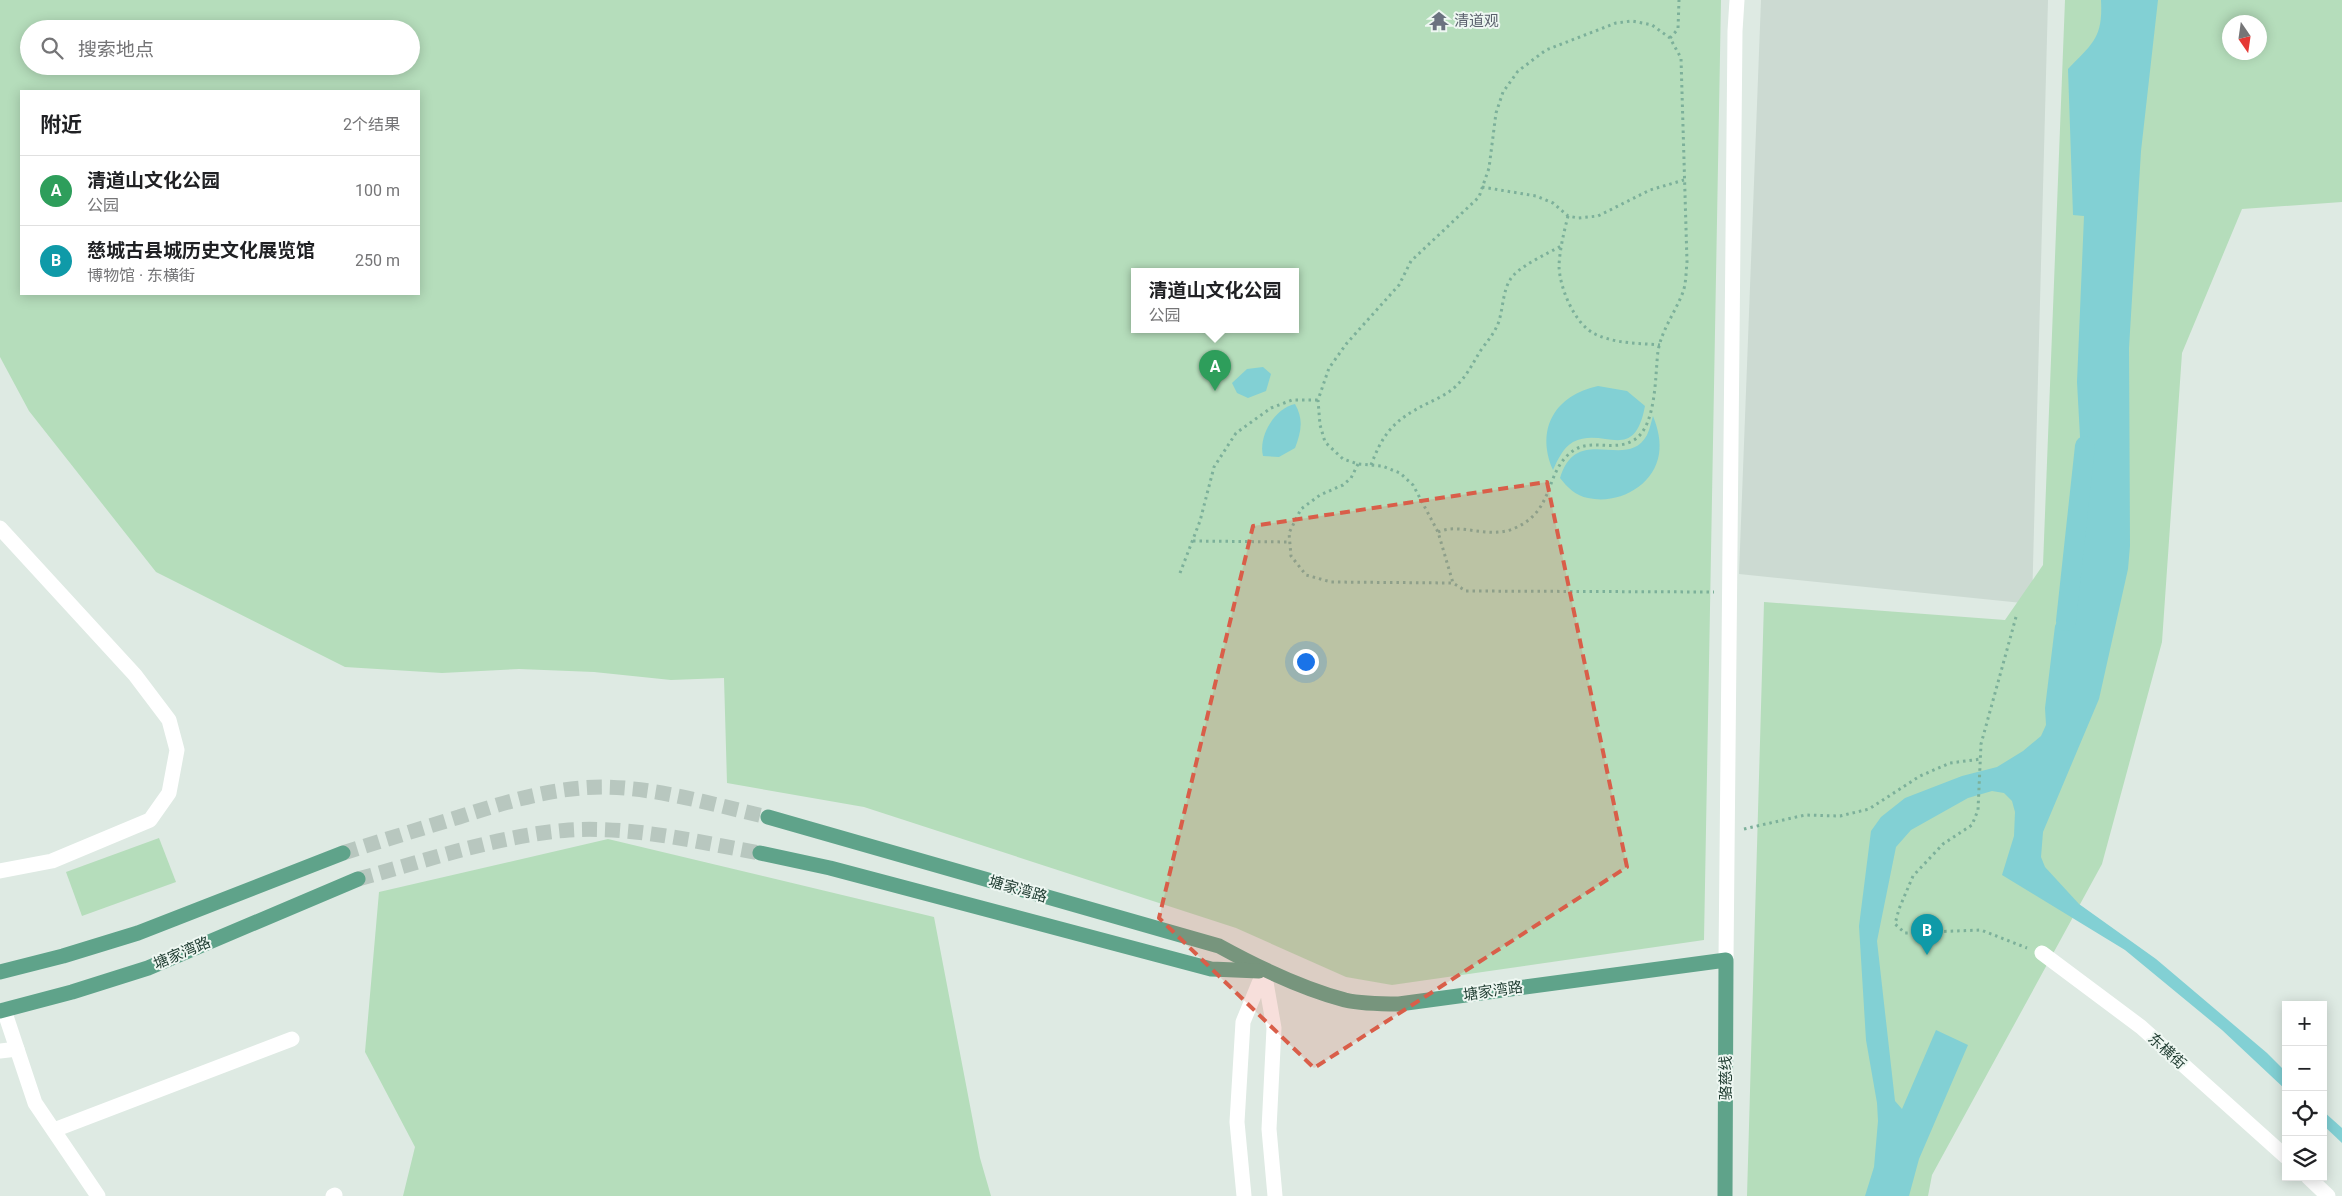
<!DOCTYPE html>
<html lang="zh">
<meta charset="utf-8">
<style>
body{margin:0;font-family:Roboto,"Noto Sans SC",sans-serif;background:#f2f2f2;color:#202124}
.controls{position:absolute;right:15px;bottom:15px;display:grid;overflow:hidden;border-radius:0px;box-shadow:0 2px 12px #0003}
.controls button{width:45px;height:45px;display:grid;place-items:center;padding:0;border:0;border-bottom:1px solid #e0e0e0;background:#fff;color:#202124;font:25px sans-serif}
.compass{position:absolute;left:2222px;top:15px;width:45px;height:45px;border-radius:50%;background:#fff;box-shadow:0 2px 12px #0003;rotate:167deg}
.you{position:absolute;left:1305px;top:661px;width:18px;height:18px;margin:-12px;border:4px solid #fff;border-radius:50%;background:#1a73e8;box-shadow:0 0 0 8px #1a73e833}
.badge{display:grid;place-items:center;width:32px;height:32px;border-radius:50%;background:#fa644d;color:#fff;font-size:16px;font-weight:700}
.pin{position:absolute;translate:-50% -41px;filter:drop-shadow(0 1px 2px #0008)}
.pin::after{content:'';position:absolute;top:26px;width:18px;height:15px;background:inherit;clip-path:polygon(0 0,100% 0,50% 100%)}
.popup{position:absolute;left:1131px;top:268px;width:168px;height:65px;box-sizing:border-box;display:grid;place-content:center;border-radius:0px;background:#fff;filter:drop-shadow(0 1px 4px #0005);font-size:16px;white-space:nowrap;color:#757577}
.popup b{font-size:19px;color:#202124}
.popup::after{content:'';position:absolute;left:50%;top:100%;margin-left:-10px;border:10px solid transparent;border-top-color:#fff}
.list{margin:0;padding:0;list-style:none}
h2{display:flex;justify-content:space-between;align-items:center;height:65px;margin:0;padding:0 20px;font-size:21px}
h2 small{font-size:16px;font-weight:400;color:#757577}
.list li{display:grid;grid-template-columns:32px 1fr auto;gap:15px;align-items:center;box-sizing:border-box;height:70px;padding:0 20px;border-top:1px solid #e0e0e0}
.list b{display:block;font-size:19px;white-space:nowrap}
.list p{margin:0;font-size:16px;white-space:nowrap;color:#757577}
.list em{font-size:16px;font-style:normal;color:#757577}
.icon{flex:none;width:28px;height:28px;fill:none;stroke:currentColor;stroke-width:2;stroke-linecap:round;stroke-linejoin:round}
.map{position:relative;flex:none;width:2342px;height:1196px;overflow:hidden}
.search{position:absolute;background:#fff;box-shadow:0 2px 12px #0003;left:20px;top:20px;width:400px;height:55px;display:flex;align-items:center;gap:12px;box-sizing:border-box;padding:0 18px;border-radius:28px;color:#757577;font-size:19px}
.panel{position:absolute;background:#fff;box-shadow:0 2px 12px #0003;left:20px;top:90px;width:400px;height:205px;border-radius:0px}
.map>svg:first-child{display:block}
.built{fill:#ccdad2}
.green{fill:#b5ddbb;fill-rule:evenodd}
.water{fill:#82d0d4}
.lines{fill:none;stroke-linecap:round;stroke-linejoin:round}
.canal{stroke:#82d0d4;stroke-width:20}
.major-tunnel{stroke:#b8c7bf;stroke-width:15;stroke-dasharray:15 8;stroke-linecap:butt}
.path{stroke:#7cb09a;stroke-width:3;stroke-dasharray:2.5 4;stroke-linecap:butt}
.minor{stroke:#fff;stroke-width:15}
.major{stroke:#5fa38a;stroke-width:15}
.marked{fill:#d95e49;fill-opacity:0.2;stroke:#d95e49;stroke-width:4;stroke-dasharray:10 6;stroke-linejoin:round}
.labels{text-anchor:middle;stroke-width:4;stroke-linejoin:round;paint-order:stroke}
.worship-label{font-size:15px;fill:#5b616d;stroke:#eef7f2;text-anchor:start}
.street-label{font-size:15px;fill:#1e3b30;stroke:#eef7f2}
</style>
<div class="map">
<svg width="2342" height="1196" viewBox="0 0 2342 1196">
<rect width="100%" height="100%" fill="#deeae3"/>
<polygon class="built" points="1761,0 2048,0 2032,604 1739,574"/>
<g class="green">
<path d="M0,0H1721L1704,940L1392,985L1346,977L1236,928L864,807L727,783L724,678L671,680L594,672L519,669L442,673L345,667L156,572L29,411L0,357ZM29,29H411V66H29ZM21,91H419V294H21ZM1135,272H1295V330H1135Z"/>
<path d="M2065,0H2342V202L2242,209L2182,353L2162,642L2102,864L1932,1175L1928,1196H1747L1764,602L2005,620L2043,565ZM2230,22H2260V52H2230Z"/>
<polygon points="159,838 176,882 82,916 66,872"/>
<polygon points="608,839 934,917 980,1158 991,1196 403,1196 415,1147 365,1052 379,892"/>
</g>
<g class="water">
<path d="M2101,0H2158L2141,151L2129,348L2130,546L2128,569L2099,699L2043,832L2041,857L2045,867L2079,904L2156,959L2267,1053L2286,1072V1090L2222,1030L2125,950L2002,875L2014,836L2015,812L2012,801L2004,793L1992,791L1968,798L1911,830L1896,847L1877,941L1895,1101L1902,1109L1936,1030L1968,1045L1919,1159L1909,1196H1865L1874,1167L1878,1121L1877,1103L1866,1040L1859,926L1871,831L1881,817L1905,798L1962,776L1997,767L2023,751L2041,736L2046,725L2045,708L2055,626L2078,576L2085,528L2077,382L2084,216L2073,215L2068,69C2093,43 2103,38 2101,0Z"/>
<polygon points="1263,367 1271,374 1266,391 1248,398 1237,393 1232,383 1247,369"/>
<path d="M1598,386L1627,391L1645,406C1634,465 1604,426 1573,442C1563,448 1558,459 1553,470C1535,428 1556,395 1598,386Z"/>
<path d="M1295,404C1304,420 1301,432 1295,448L1279,457L1263,456C1258,436 1275,408 1295,404Z"/>
<path d="M1653,416C1658,429 1661,441 1659,454C1654,486 1618,505 1588,498C1576,496 1567,487 1560,478C1577,422 1627,472 1647,435C1650,429 1651,422 1653,416Z"/>
<polygon points="2323,1111 2342,1128 2342,1143 2323,1125"/>
</g>
<g class="lines">
<polyline class="canal" points="2066,621 2085,446"/>
<g class="major-tunnel">
<path d="M343,853C381,841 420,829 459,817C506,802 553,787 604,787C660,788 714,805 768,817"/>
<path d="M358,879C425,861 500,835 569,830C633,826 698,842 760,853"/>
</g>
<g class="path">
<polyline points="1670,38 1678,29 1679,0"/>
<polyline points="1482,187 1536,196 1553,203 1568,216 1578,218 1598,216 1650,190 1684,180"/>
<path d="M1568,216C1564,232 1560,248 1559,265C1559,287 1575,325 1595,334C1616,344 1638,343 1660,345"/>
<polyline points="1358,464 1351,478 1343,485 1320,495 1301,509 1289,533 1291,556 1306,575 1331,582 1453,583"/>
<path d="M1371,465C1381,439 1390,424 1415,410C1430,401 1448,396 1460,382C1469,372 1474,361 1481,350C1488,340 1495,333 1499,321C1503,308 1503,291 1510,280C1517,267 1547,254 1561,246"/>
<path d="M1438,532C1460,522 1489,540 1515,528C1554,511 1545,475 1569,454C1588,436 1614,453 1634,440C1657,426 1655,374 1658,351C1662,329 1675,313 1683,292C1686,284 1686,272 1687,262L1681,58L1670,38L1652,25L1632,21L1616,23L1546,50L1518,71L1503,92L1496,113L1489,168L1479,197L1411,261L1399,285L1347,343L1329,368L1318,400L1320,425L1325,442L1343,459L1358,464L1382,466L1400,473L1413,485L1438,532L1453,583L1466,591L1714,592"/>
<polyline points="1193,541 1290,542"/>
<polyline points="1180,573 1200,521 1214,467 1236,433 1271,408 1292,400 1318,400"/>
<polyline points="2016,617 1981,744 1978,810 1972,825 1943,844 1913,876 1899,909 1895,924 1905,933 1981,930 2027,948"/>
<polyline points="1744,829 1805,815 1840,816 1869,809 1920,776 1950,763 1981,759"/>
</g>
<g class="minor">
<polyline points="0,528 135,675 169,720 177,750 169,793 150,820 52,861 0,871"/>
<polyline points="2042,953 2141,1027 2286,1157"/>
<polyline points="1726,960 1735,31 1737,0"/>
<polyline points="1264,971 1274,1028 1269,1129 1275,1196"/>
<polyline points="4,1010 35,1103 98,1196"/>
<polyline points="0,1051 17,1049"/>
<polyline points="54,1130 292,1039"/>
<polyline points="2308,1177 2328,1196"/>
<polyline points="333,1196 335,1195"/>
<polyline points="1244,1196 1237,1122 1243,1022 1264,971"/>
</g>
<g class="major">
<path d="M768,817L1219,946C1259,968 1300,988 1345,1000C1362,1004 1381,1004 1399,1004L1726,960L1725,1196"/>
<polyline points="760,853 830,868 1211,969 1259,971"/>
<polyline points="0,972 63,956 138,933 343,853"/>
<polyline points="0,1011 72,992 148,968 358,879"/>
</g>
</g>
<path class="marked" d="M1547,482L1627,867L1314,1068L1159,918L1253,526Z"/>
<defs>
<symbol id="temple-bare" viewBox="-9 -9 18 18"><path d="M0-6L5-2H3V0L6.5 2.5H4V6H1.5V3h-3V6H-4V2.5H-6.5L-3 0V-2H-5Z" fill="#6b7280" stroke="#eef7f2" stroke-width="2.5" paint-order="stroke"/></symbol>
</defs>
<g fill-rule="evenodd">
<use href="#temple-bare" x="1425" y="7" width="28" height="28"/>
</g>
<g class="labels">
<g class="worship-label">
<text x="1454" y="26">清道观</text>
</g>
<g class="street-label">
<text transform="translate(1018 889) rotate(16)" y="5">塘家湾路</text>
<text transform="translate(182 953) rotate(-23)" y="5">塘家湾路</text>
<text transform="translate(1493 991) rotate(-8)" y="5">塘家湾路</text>
<text transform="translate(2167 1051) rotate(42)" y="5">东横街</text>
<text transform="translate(1726 1078) rotate(-90)" y="5">骆慈线</text>
</g>
</g>
</svg>
<div class="controls">
<button>+</button>
<button>−</button>
<button><svg class="icon" aria-label="locate" viewBox="0 0 24 24"><circle cx="12" cy="12" r="6"/><path d="M12 2v4M12 18v4M2 12h4M18 12h4"/></svg></button>
<button><svg class="icon" aria-label="layers" viewBox="0 0 24 24"><path d="M12 4l9 5-9 5-9-5zM3 14l9 5 9-5"/></svg></button>
</div>
<svg class="compass" viewBox="-18 -18 36 36"><path d="M0-13l5 13h-10z" fill="#e53935"/><path d="M0 13l5-13h-10z" fill="#757577"/></svg>
<div class="you"></div>
<div class="pin badge" style="left:1215px;top:391px;background:#2e9e5b">A</div>
<div class="popup"><b>清道山文化公园</b>公园</div>
<div class="pin badge" style="left:1927px;top:955px;background:#0f9aa8">B</div>
<div class="search"><svg class="icon" aria-label="search" viewBox="0 0 24 24"><circle cx="10" cy="10" r="6"/><path d="M15 15l6 6"/></svg>搜索地点</div>
<section class="panel">
<h2>附近<small>2个结果</small></h2>
<ul class="list">
<li><span class="badge" style="background:#2e9e5b">A</span><div><b>清道山文化公园</b><p>公园</p></div><em>100 m</em></li>
<li><span class="badge" style="background:#0f9aa8">B</span><div><b>慈城古县城历史文化展览馆</b><p>博物馆 · 东横街</p></div><em>250 m</em></li>
</ul>
</section>
</div>
